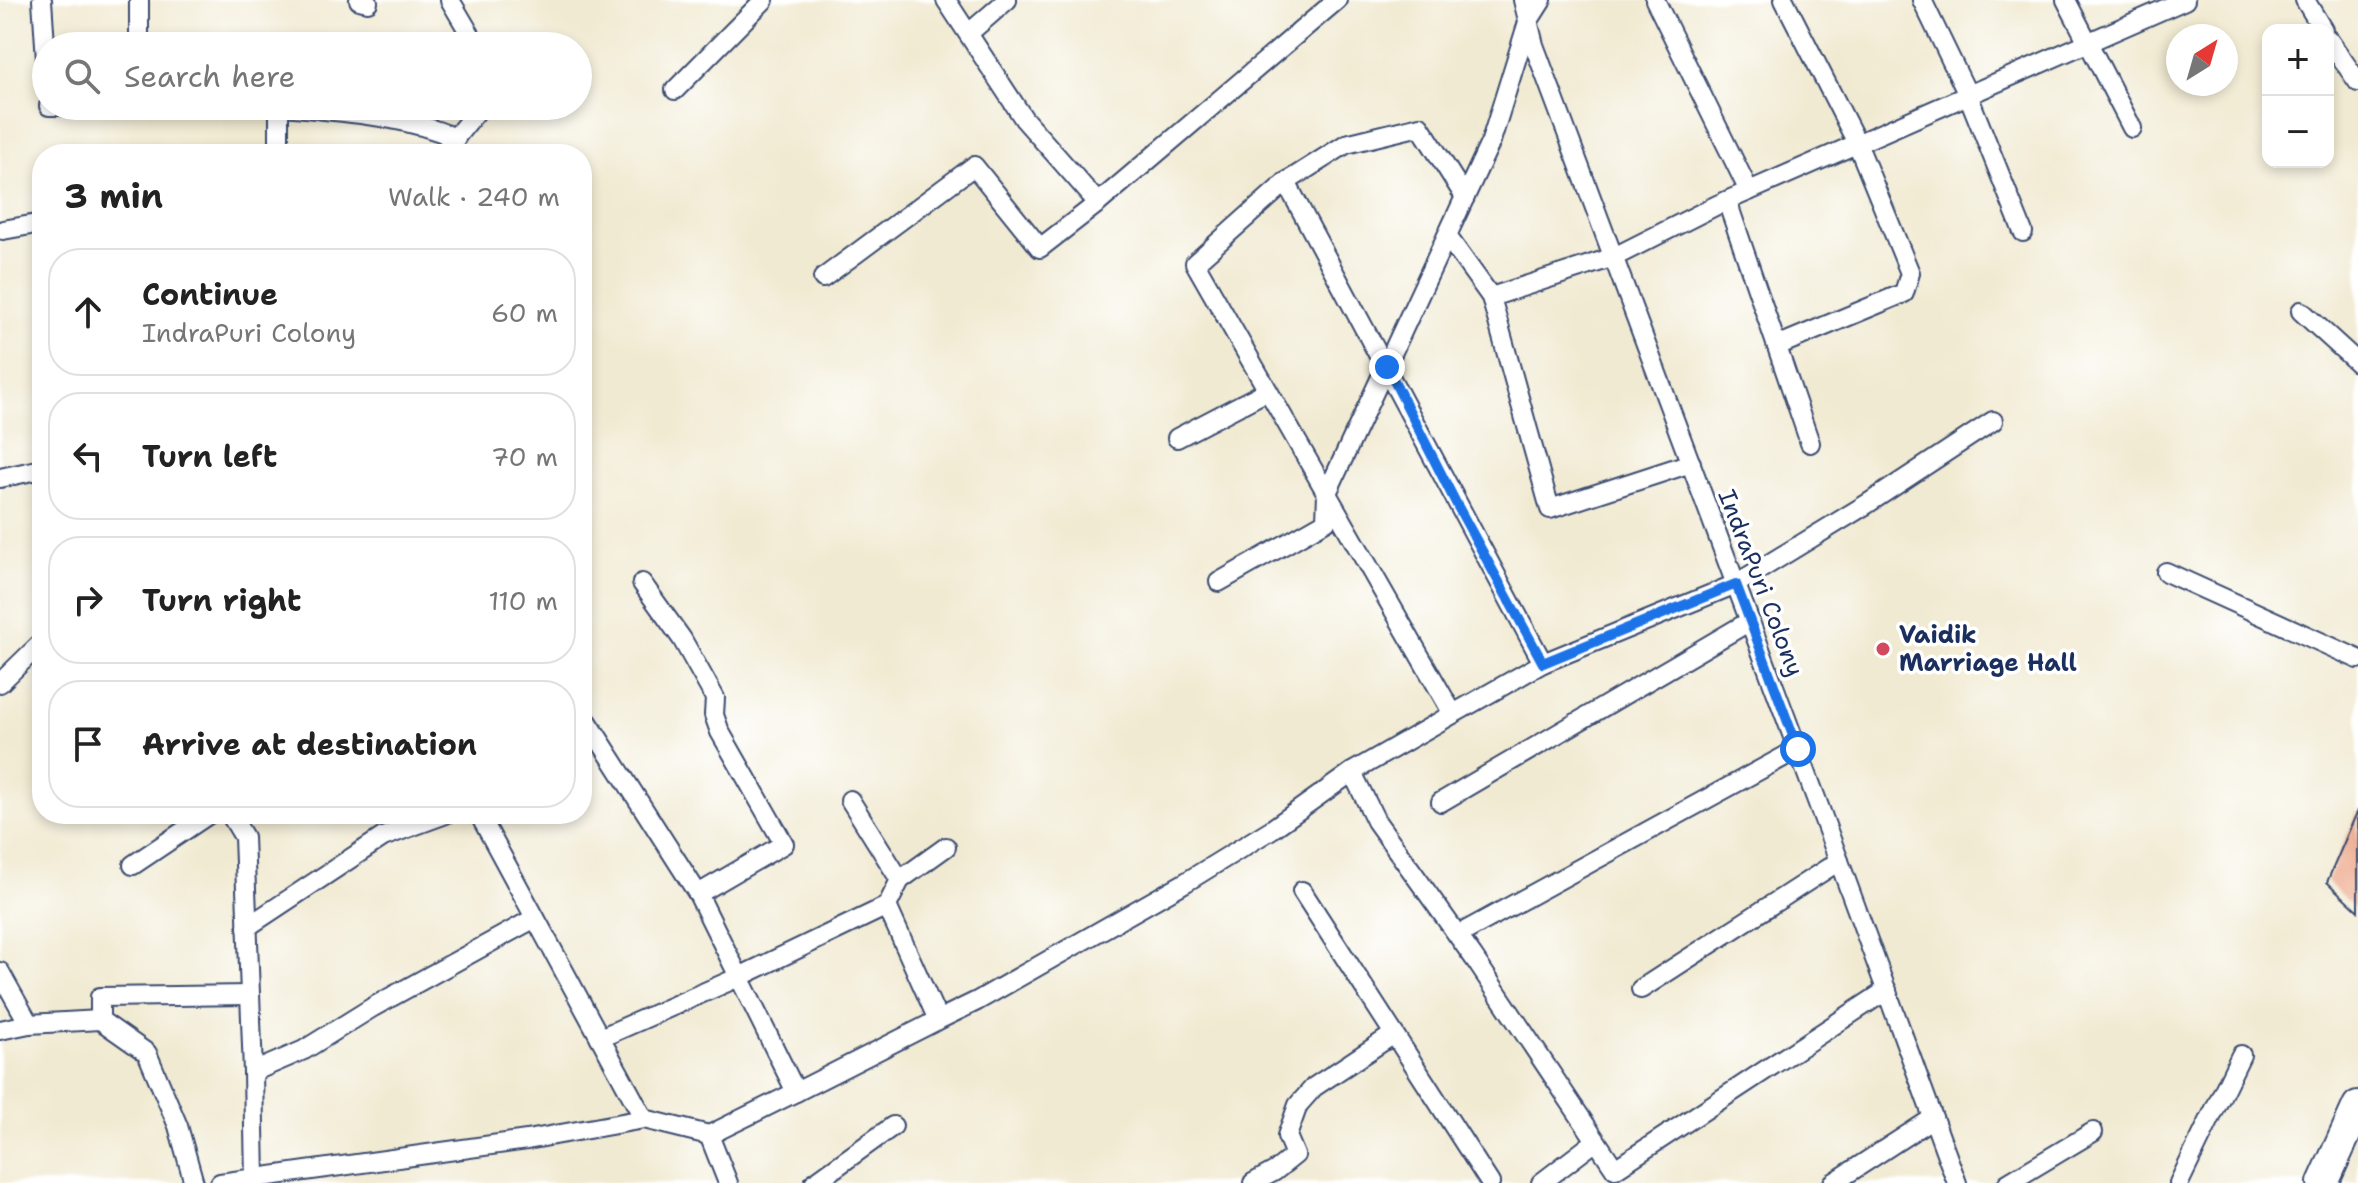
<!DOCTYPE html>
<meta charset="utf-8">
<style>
body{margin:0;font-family:"Shantell Sans",sans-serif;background:#f2f2f2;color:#222}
.controls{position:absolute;right:24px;top:24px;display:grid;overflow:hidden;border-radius:16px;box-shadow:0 4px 12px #0003}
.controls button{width:72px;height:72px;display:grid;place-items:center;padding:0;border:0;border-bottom:2px solid #e0e0e0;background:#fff;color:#222;font:40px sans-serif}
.compass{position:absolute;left:2166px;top:24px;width:72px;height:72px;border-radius:50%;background:#fff;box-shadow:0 4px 12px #0003;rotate:37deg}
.stop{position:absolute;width:24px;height:24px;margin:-18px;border:6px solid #1a73e8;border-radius:50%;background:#fff}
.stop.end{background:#1a73e8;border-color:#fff;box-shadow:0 2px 8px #0008}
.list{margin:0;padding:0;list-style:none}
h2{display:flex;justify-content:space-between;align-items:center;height:104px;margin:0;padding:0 32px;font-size:34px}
h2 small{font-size:26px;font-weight:400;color:#767676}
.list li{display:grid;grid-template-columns:52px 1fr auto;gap:24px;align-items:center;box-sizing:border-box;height:128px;margin:0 16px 16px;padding:0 16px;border:2px solid #e0e0e0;border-radius:32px}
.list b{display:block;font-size:30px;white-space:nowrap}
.list p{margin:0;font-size:26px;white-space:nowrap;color:#767676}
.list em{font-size:26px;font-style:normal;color:#767676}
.icon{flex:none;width:44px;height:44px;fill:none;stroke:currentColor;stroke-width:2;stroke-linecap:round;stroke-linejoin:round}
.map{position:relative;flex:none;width:2358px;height:1183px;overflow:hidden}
.search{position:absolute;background:#fff;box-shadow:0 4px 12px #0003;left:32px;top:32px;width:560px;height:88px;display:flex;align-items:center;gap:20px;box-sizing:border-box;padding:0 28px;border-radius:44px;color:#767676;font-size:30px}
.panel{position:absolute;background:#fff;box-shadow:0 4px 12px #0003;left:32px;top:144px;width:560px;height:680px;border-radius:32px}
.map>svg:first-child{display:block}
.building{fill:#eeae93}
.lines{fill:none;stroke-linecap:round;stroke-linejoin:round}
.minor-casing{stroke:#3b4b6f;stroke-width:22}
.trunk-casing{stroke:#3b4b6f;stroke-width:34}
.minor{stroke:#fff;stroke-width:18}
.trunk{stroke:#fff;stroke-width:30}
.route{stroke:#1a73e8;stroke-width:10}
.poi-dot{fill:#d1495b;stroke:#fff;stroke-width:3}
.labels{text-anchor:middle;stroke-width:7;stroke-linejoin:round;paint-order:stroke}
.street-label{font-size:24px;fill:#1b2f5e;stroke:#fff}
.poi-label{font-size:24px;font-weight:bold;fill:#1b2f5e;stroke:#fff;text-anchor:start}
</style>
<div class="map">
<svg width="2358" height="1183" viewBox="0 0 2358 1183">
<rect width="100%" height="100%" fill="#fff"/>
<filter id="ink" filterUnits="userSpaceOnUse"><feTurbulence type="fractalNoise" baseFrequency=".0125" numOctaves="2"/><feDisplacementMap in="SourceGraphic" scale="16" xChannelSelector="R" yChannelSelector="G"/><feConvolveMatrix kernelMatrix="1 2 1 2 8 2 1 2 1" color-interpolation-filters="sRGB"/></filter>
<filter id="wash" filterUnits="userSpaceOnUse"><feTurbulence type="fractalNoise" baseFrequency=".006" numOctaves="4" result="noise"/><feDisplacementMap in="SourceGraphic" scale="32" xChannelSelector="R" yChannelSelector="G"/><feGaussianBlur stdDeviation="1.8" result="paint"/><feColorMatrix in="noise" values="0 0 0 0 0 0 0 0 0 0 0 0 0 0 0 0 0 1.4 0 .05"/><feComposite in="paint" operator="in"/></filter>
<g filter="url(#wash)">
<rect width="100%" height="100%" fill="#f1ead2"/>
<g id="blocks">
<polygon class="building" points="2358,810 2358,911 2327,882"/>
</g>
</g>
<g filter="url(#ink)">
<use href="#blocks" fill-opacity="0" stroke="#3b4b6f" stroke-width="2"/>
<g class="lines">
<defs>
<g id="minor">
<polyline points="42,0 46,60"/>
<polyline points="359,0 368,2"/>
<polyline points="450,0 477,46"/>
<polyline points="946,0 1024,119 1098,203"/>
<polyline points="1523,0 1534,45 1817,801 1957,1183"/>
<polyline points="1655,0 1749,191"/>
<polyline points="1922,0 1968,95 2023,232"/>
<polyline points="2066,0 2132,128"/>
<polyline points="2305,0 2323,30"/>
<polyline points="969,33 1007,0"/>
<polyline points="2328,39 2358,82"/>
<polyline points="139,46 139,0"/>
<polyline points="675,90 764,0"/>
<polyline points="49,106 64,106"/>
<path d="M285,106C343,112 402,115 456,138"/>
<polyline points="279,154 279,106"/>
<polyline points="442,154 481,106"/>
<polyline points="1286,182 1346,144 1420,126 1465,197"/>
<polyline points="1727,201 1810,443"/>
<polyline points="3,230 42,223"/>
<polyline points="1447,236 1491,297 1550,509 1691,463"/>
<polyline points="823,278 974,166 1040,248 1098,203 1337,0"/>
<polyline points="1491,297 1614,257 1717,205 2185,0"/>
<polyline points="2301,311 2358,363"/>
<polyline points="1777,346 1904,293 1910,273 1857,143 1784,0"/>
<polyline points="1177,438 1267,391"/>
<polyline points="0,478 42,469"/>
<polyline points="2166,572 2358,659"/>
<polyline points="1219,582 1326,521 1327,493 1491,141 1528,22 1542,0"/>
<polyline points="642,583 682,639 715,698 714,715 720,732 784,844 698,894"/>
<polyline points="1543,663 1736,584 1867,504 1993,421"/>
<polyline points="0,683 42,642"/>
<polyline points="1453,714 1543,663 1286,182 1195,263 1453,714 1352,772 1376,821 1474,958 1615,1169 1887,990"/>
<polyline points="582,727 588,722 698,894 796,1092 709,1135"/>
<polyline points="850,800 900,880"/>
<polyline points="1441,802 1750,621"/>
<polyline points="230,814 244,837 253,1072 255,1180"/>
<polyline points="479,814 644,1119 709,1135 728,1183"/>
<polyline points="133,865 209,814"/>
<polyline points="1302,891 1490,1183"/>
<polyline points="887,906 900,880 946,847"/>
<polyline points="247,927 383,837 446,814"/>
<polyline points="1458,935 1798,749"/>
<polyline points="0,972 29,1024"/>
<polyline points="1641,989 1839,861"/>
<polyline points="100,1020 100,997 250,995"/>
<polyline points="0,1030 29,1024 100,1020 147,1053 178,1126 194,1183"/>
<polyline points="600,1038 739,977 887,906 938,1020 977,1001 1186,882 1272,829 1352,772"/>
<polyline points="253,1072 304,1050 373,1007 535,918"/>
<polyline points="796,1092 938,1020"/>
<polyline points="220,1183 527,1140 644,1119"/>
<polyline points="814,1183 893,1126"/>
<polyline points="1253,1183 1275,1171 1295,1155 1287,1136 1298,1105 1314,1087 1394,1034"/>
<polyline points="1541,1183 1596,1141"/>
<polyline points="1833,1183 1933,1118"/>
<polyline points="2008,1183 2093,1132"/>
<polyline points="2179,1183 2241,1055"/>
</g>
<polyline id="trunk" points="2323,1183 2358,1106"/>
</defs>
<use href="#minor" class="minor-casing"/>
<use href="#trunk" class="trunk-casing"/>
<use href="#minor" class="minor"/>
<use href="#trunk" class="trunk"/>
</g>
</g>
<g class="lines" filter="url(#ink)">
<polyline class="route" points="1387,367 1457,505 1543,663 1736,584 1798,749"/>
</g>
<circle class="poi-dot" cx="1883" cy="649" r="8"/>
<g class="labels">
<g class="street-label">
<text transform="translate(1761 583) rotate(69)" y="8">IndraPuri Colony</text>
</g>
<g class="poi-label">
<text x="1899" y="643">Vaidik<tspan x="1899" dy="28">Marriage Hall</tspan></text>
</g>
</g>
</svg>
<div class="controls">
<button>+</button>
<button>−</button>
</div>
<svg class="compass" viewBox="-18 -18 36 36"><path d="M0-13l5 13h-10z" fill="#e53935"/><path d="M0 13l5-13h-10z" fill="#767676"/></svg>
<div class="stop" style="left:1798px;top:749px"></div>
<div class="stop end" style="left:1387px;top:367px"></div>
<div class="search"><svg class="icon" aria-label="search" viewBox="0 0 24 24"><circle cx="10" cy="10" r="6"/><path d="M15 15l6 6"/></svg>Search here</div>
<section class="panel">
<h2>3 min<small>Walk · 240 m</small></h2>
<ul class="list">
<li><svg class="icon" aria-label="ahead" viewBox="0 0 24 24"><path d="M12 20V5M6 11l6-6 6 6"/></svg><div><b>Continue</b><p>IndraPuri Colony</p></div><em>60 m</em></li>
<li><svg class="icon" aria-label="left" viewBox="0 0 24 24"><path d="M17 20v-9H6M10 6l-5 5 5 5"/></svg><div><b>Turn left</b></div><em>70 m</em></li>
<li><svg class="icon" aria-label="right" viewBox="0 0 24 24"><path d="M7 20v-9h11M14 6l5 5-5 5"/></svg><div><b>Turn right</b></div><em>110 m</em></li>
<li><svg class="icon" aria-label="arrive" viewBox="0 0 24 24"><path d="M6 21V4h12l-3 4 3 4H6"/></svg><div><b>Arrive at destination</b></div></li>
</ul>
</section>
</div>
